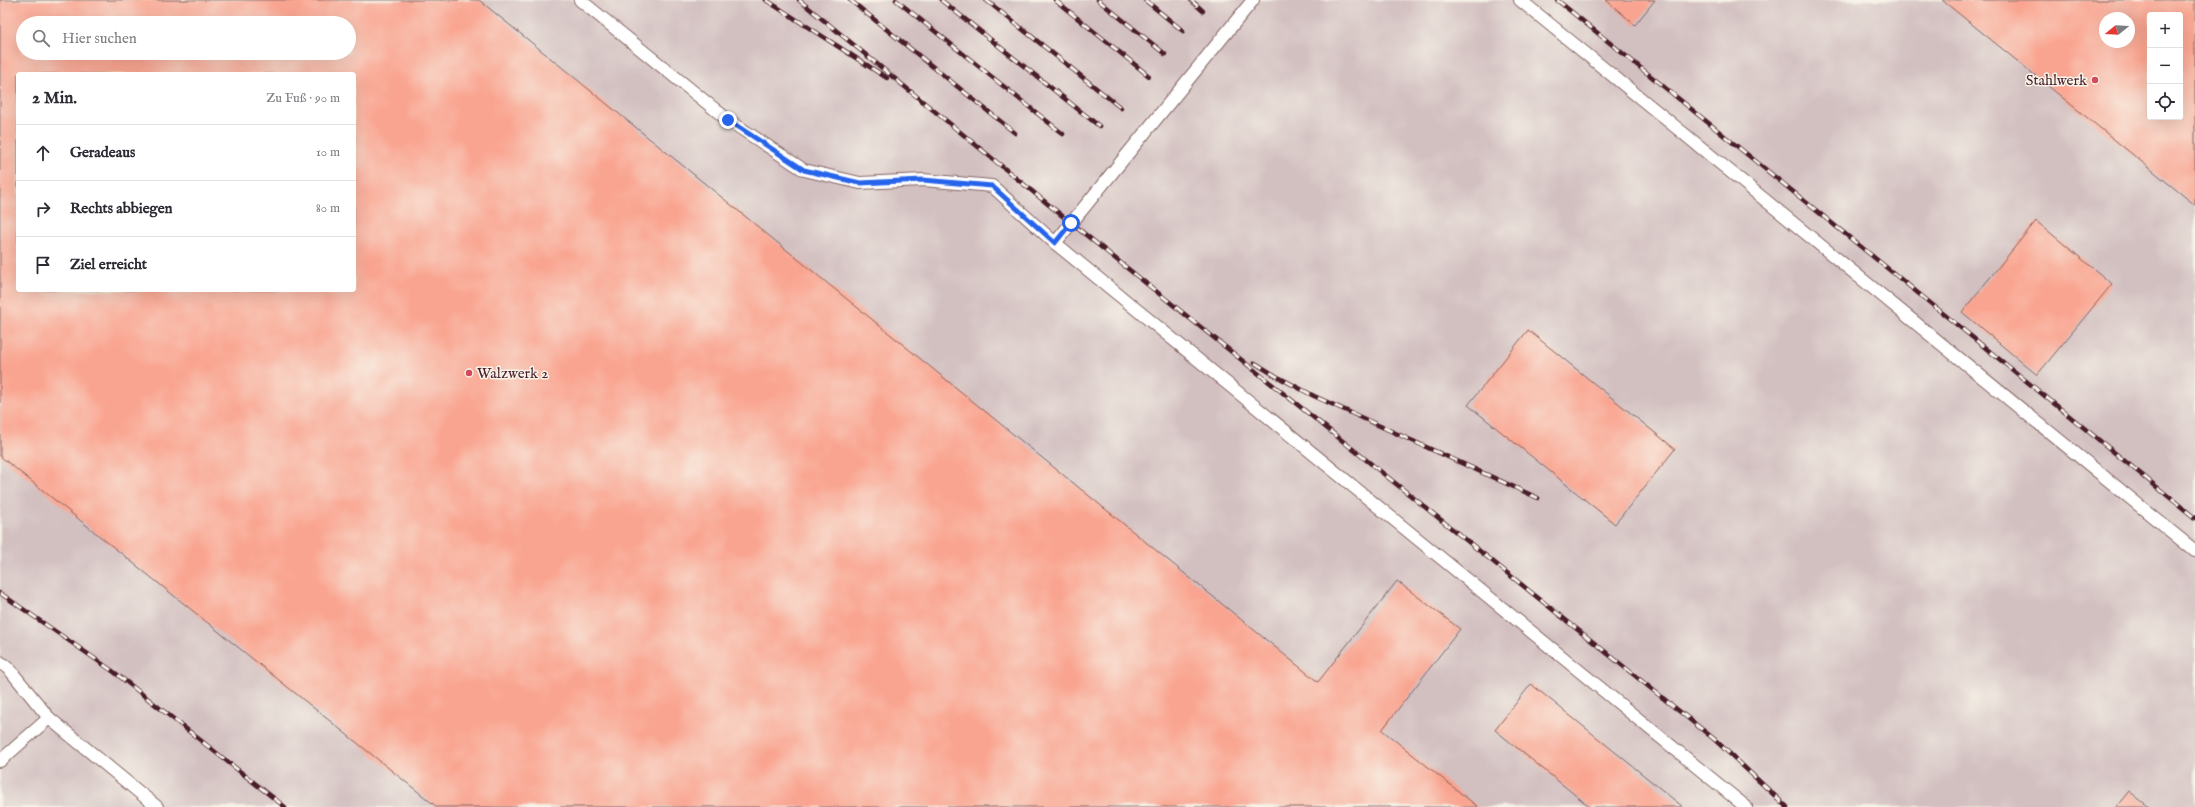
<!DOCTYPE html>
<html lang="de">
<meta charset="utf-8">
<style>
body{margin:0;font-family:"IM FELL English",serif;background:#f2f2f3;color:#2b2b33}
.controls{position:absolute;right:12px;top:12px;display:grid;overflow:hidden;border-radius:4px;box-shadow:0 4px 16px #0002}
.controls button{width:36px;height:36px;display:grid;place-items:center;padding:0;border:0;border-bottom:1px solid #e1e1e2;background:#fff;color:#2b2b33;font:20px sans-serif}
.compass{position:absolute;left:2099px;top:12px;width:36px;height:36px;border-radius:50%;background:#fff;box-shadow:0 4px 16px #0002;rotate:252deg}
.stop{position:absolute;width:12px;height:12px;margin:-9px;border:3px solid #2563eb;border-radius:50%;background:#fff}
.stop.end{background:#2563eb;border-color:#fff;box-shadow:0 1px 4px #0008}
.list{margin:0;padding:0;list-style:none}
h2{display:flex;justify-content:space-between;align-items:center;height:52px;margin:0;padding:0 16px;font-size:17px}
h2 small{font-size:13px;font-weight:400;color:#7c7c81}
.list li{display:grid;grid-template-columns:26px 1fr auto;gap:12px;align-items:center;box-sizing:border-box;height:56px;padding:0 16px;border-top:1px solid #e1e1e2}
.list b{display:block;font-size:15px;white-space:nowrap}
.list em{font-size:13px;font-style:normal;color:#7c7c81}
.icon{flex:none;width:22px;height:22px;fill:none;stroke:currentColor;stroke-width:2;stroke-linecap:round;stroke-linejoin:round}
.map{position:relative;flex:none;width:2195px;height:807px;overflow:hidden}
.search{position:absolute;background:#fff;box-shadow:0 4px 16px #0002;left:16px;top:16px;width:340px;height:44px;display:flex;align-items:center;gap:10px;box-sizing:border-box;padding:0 14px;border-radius:22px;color:#7c7c81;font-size:15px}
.panel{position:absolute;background:#fff;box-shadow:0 4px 16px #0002;left:16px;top:72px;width:340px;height:220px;border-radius:4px}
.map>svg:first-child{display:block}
.industrial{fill:#d2bfc0;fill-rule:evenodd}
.building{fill:#f9a490;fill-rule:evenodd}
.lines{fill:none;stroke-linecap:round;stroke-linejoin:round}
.service-casing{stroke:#846462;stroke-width:14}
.service{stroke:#fff;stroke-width:12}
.rail-casing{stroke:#4a1f2b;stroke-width:4.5}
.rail{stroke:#f7f3e8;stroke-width:3;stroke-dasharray:9;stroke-linecap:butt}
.route{stroke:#2563eb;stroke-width:5}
.poi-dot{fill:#d1495b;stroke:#f7f3e8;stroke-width:1.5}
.labels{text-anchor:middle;stroke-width:3;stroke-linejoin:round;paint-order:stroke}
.poi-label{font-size:15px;fill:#4a1f2b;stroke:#f7f3e8;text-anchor:end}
</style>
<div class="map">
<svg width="2195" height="807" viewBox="0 0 2195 807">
<rect width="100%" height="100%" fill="#f7f3e8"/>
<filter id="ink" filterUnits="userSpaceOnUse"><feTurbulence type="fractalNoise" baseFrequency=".025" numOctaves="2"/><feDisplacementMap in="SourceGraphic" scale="8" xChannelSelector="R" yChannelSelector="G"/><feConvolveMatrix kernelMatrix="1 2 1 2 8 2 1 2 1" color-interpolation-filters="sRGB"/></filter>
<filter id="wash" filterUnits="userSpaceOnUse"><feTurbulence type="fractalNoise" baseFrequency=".012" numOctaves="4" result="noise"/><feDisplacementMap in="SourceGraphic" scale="16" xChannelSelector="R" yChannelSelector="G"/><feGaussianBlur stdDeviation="0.9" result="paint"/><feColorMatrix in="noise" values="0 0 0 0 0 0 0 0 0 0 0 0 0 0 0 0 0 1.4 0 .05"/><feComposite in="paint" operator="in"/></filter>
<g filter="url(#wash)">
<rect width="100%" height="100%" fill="#f0e5c9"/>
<path class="industrial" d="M0,0H2195V807H0ZM2150,15H2180V117H2150ZM2105,18H2129V42H2105ZM23,23H349V53H23ZM18,74H354V290H18Z"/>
<g id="blocks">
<g class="building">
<path d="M0,0H479L1318,682L1397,581L1460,629L1382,730L1478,807H437L0,456ZM23,23H349V53H23ZM18,74H354V290H18Z"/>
<polygon points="1606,0 1655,0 1635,25"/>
<path d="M1942,0H2195V205ZM2150,15H2180V117H2150ZM2105,18H2129V42H2105Z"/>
<polygon points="2036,221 2112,284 2037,375 1962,312"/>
<polygon points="1528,330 1675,449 1615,524 1468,405"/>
<polygon points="1531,684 1683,807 1590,807 1495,730"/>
<polygon points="2129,791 2149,807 2116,807"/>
</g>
</g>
</g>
<g filter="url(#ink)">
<use href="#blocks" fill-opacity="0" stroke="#846462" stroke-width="1"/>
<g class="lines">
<defs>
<g id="service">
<polyline points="580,0 728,120 804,170 860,183 923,180 992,186 1055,243 1746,807"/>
<polyline points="1520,0 2195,551"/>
<polyline points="1055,243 1253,0"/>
<polyline points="0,662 10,670 49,718"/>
<polyline points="0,761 49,718 157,807"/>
</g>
</defs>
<use href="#service" class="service-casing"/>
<use href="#service" class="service"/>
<defs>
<g id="rail">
<polyline points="766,0 887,78"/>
<polyline points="799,0 1071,223 1714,739 1787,807"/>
<polyline points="850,0 1015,133"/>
<polyline points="896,0 1063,134"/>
<polyline points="941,0 1099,126"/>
<polyline points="986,0 1121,108"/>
<polyline points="1055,0 1149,76"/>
<polyline points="1098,0 1165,54"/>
<polyline points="1145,0 1183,31"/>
<polyline points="1191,0 1203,11"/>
<polyline points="1557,0 2195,518"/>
<polyline points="1255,363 1276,376 1314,396 1538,498"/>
<polyline points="0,593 114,672 285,807"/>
</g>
</defs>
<use href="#rail" class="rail-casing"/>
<use href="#rail" class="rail"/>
</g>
</g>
<g class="lines" filter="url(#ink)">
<polyline class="route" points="728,120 804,170 860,183 923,180 992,186 1055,243 1071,223"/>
</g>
<g class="poi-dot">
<circle cx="2095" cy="80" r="4"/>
<circle cx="469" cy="373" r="4"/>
</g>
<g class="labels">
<g class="poi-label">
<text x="2087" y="85">Stahlwerk</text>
<text x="477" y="378" text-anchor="start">Walzwerk 2</text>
</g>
</g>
</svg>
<div class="controls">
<button>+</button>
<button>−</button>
<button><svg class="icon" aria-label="locate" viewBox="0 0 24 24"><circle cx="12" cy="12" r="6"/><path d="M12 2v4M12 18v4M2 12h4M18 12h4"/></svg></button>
</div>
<svg class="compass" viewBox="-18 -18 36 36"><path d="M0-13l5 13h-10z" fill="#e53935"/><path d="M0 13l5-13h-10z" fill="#7c7c81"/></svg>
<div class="stop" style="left:1071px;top:223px"></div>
<div class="stop end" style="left:728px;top:120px"></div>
<div class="search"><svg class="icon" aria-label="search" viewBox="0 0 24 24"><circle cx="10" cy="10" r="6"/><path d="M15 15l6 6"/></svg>Hier suchen</div>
<section class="panel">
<h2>2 Min.<small>Zu Fuß · 90 m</small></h2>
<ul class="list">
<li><svg class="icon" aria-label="ahead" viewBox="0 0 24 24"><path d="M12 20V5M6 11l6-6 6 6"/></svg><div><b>Geradeaus</b></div><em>10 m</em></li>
<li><svg class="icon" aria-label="right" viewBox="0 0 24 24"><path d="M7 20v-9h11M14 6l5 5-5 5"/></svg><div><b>Rechts abbiegen</b></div><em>80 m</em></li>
<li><svg class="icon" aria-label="arrive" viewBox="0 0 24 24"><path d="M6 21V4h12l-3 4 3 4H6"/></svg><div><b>Ziel erreicht</b></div></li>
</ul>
</section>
</div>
